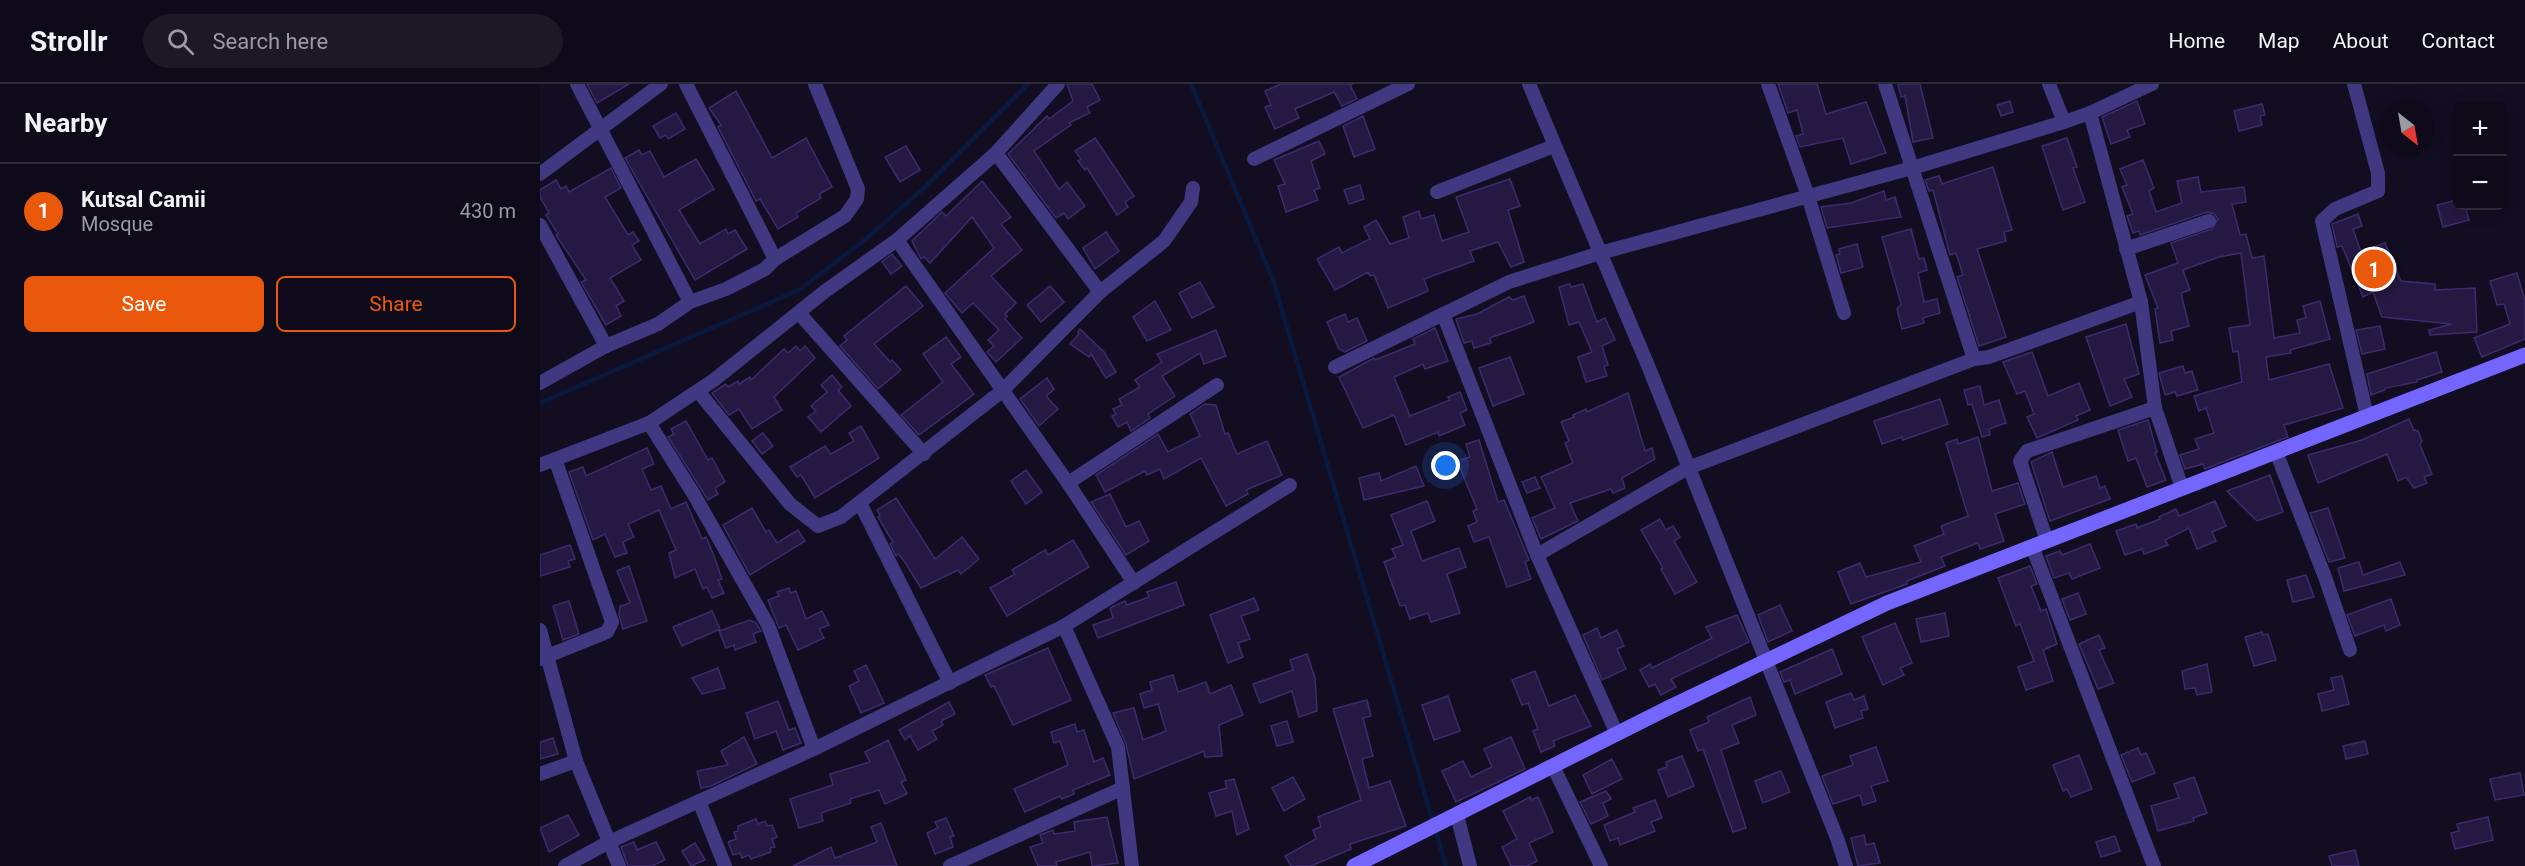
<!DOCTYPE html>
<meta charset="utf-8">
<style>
body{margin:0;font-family:Roboto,sans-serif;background:#1c1826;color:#f1f3f6}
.controls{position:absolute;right:18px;top:18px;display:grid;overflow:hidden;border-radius:9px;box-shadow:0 3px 15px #0003}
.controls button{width:54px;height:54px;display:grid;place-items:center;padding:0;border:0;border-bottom:2px solid #2e2b38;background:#0e0a19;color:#f1f3f6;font:30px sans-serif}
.compass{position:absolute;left:1841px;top:18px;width:54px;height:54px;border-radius:50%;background:#0e0a19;box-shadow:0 3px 15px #0003;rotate:149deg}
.you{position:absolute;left:906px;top:382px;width:21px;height:21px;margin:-15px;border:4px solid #fff;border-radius:50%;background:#1a73e8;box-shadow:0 0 0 9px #1a73e833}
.badge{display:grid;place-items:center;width:39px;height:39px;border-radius:50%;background:#ea580c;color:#fff;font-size:20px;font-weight:700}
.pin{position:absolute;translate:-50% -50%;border:3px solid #fff;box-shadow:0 2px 6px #0006}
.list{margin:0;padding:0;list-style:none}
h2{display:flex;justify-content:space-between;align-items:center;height:78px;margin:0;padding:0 24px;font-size:26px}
h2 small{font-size:20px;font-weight:400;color:#9b9aa2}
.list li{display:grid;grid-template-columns:39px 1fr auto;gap:18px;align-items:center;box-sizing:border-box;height:96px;padding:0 24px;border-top:2px solid #2e2b38}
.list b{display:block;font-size:22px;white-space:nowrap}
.list p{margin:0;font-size:20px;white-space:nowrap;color:#9b9aa2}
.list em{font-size:20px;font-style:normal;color:#9b9aa2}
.actions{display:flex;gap:12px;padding:18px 24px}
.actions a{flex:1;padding:14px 0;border:2px solid #ea580c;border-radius:9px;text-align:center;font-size:21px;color:#ea580c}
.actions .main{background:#ea580c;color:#fff}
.icon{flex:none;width:33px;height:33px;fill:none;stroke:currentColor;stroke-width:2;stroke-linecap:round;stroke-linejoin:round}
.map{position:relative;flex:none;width:1985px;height:782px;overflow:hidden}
header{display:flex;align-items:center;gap:36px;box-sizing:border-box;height:84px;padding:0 30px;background:#0e0a19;border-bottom:2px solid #2e2b38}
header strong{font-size:28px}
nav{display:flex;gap:33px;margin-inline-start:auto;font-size:21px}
.search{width:420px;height:54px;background:#1c1826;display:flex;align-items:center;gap:15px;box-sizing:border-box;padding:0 21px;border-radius:33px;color:#9b9aa2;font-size:22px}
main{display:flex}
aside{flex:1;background:#0e0a19}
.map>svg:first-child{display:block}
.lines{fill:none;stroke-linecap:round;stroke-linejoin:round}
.stream{stroke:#09193e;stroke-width:4.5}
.building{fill:#241942;stroke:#3d2b6e;stroke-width:1.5}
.street{stroke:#403880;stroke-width:14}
.secondary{stroke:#7365fe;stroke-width:15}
</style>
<header>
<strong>Strollr</strong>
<div class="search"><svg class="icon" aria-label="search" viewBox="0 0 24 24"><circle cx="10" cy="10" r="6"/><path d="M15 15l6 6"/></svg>Search here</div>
<nav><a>Home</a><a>Map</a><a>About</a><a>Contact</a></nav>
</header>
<main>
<aside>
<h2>Nearby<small></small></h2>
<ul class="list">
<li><span class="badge">1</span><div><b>Kutsal Camii</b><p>Mosque</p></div><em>430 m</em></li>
</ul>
<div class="actions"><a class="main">Save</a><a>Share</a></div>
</aside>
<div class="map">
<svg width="1985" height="782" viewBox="0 0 1985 782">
<rect width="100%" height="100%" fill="#120d21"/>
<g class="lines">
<g class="stream">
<polyline points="651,0 733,196 906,782"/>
<polyline points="0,319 259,206 322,158 384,104 488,0"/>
</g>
</g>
<g class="building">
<polygon points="47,0 89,0 57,19"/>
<polygon points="527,0 552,0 560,16 547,23 550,29 529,39 531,41 494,67 519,105 527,98 545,122 528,135 524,129 516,134 468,70 507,32 509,35 533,17"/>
<polygon points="741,0 813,0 810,1 817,15 802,22 794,8 755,25 759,34 735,45 725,23 731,21 725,7"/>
<polygon points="1238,0 1277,0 1286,30 1326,18 1346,69 1311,80 1303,54 1260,63 1256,52 1263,50 1257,26 1248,29"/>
<polygon points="1358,0 1380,0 1393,54 1373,58 1365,12 1361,13"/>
<polygon points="196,7 232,74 266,54 292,103 279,110 281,114 256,129 258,133 238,145 220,115 216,117 178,43 181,41 169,24"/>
<polygon points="1470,17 1473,28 1461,32 1457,21"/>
<polygon points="1597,17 1605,40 1587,46 1590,53 1571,60 1562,33"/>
<polygon points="1722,20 1725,31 1720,32 1722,41 1699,47 1694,27"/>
<polygon points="136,29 145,45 128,55 126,51 120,54 113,42"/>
<polygon points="823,32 835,65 814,73 803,42"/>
<polygon points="555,54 594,112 585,118 588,123 577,131 547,84 545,86 538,77 541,75 535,67"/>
<polygon points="1527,54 1537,83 1533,84 1545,118 1523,126 1502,62"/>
<polygon points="779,57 785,70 771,77 780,104 774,106 778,116 746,128 738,102 745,100 734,76"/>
<polygon points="366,62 380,86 360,98 345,73"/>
<polygon points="99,66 102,71 110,67 124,93 156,75 174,105 139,126 160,160 186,145 188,150 195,146 207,165 155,196 85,74"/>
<polygon points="1603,76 1614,104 1609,107 1616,128 1642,119 1637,97 1658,93 1661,108 1704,103 1706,118 1692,120 1700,151 1706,150 1712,174 1724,172 1734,254 1760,249 1757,236 1766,234 1763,222 1780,217 1790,255 1750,266 1751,269 1726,273 1729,296 1789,280 1803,324 1744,341 1748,353 1690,375 1665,385 1663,380 1645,385 1640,371 1659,365 1655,355 1674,349 1666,324 1659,327 1654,312 1702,298 1698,267 1693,268 1689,244 1710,241 1701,169 1679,173 1643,186 1650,206 1641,209 1649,242 1631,247 1633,256 1620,259 1615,225 1618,224 1605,191 1638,179 1631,159 1672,145 1678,135 1674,130 1667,128 1600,151 1599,147 1593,149 1587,132 1593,130 1582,103 1587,101 1580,85"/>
<polygon points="1453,83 1472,146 1464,148 1466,157 1437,165 1466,253 1439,262 1417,193 1423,191 1416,169 1410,171 1393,106 1389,107 1385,96 1399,92 1402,100"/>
<polygon points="71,84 81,104 65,113 88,151 93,148 99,157 92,161 101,176 70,194 84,217 76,222 81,232 66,241 41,198 46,196 16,151 18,150 6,131 9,129 0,113 0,106 16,96 21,105 26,102 29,108"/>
<polygon points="970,95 980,122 968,126 984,178 971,183 958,158 930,167 934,177 884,195 888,207 848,224 834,191 830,192 828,188 795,206 777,175 799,163 802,169 830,155 824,143 836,136 850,160 869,154 863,133 879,127 881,135 894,131 902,157 929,148 916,113"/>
<polygon points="442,97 471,133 461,140 482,166 451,192 476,219 465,230 467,232 465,235 482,254 456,278 447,268 454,262 448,256 459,246 433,219 422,229 405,209 454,164 432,133 390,179 384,173 381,175 372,157 402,128 406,132"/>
<polygon points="820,101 824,115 809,120 804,106"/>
<polygon points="1344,107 1346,116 1355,113 1361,133 1287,144 1281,123 1311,119"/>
<polygon points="1917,116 1917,122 1925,122 1929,136 1903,143 1897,121"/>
<polygon points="1818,130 1822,142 1813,145 1821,168 1845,159 1861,197 1895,200 1895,206 1935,204 1937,248 1890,251 1889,246 1912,240 1842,233 1833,208 1823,213 1802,162 1797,163 1792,140"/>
<polygon points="1371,145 1379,175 1384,174 1387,186 1378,189 1384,218 1397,215 1400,229 1383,234 1384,239 1362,245 1357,225 1361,220 1342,153"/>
<polygon points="566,148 579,167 555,185 543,164"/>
<polygon points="1317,160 1323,183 1301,189 1296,171 1300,170 1299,165"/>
<polygon points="352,170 362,182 351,190 342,178"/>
<polygon points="1977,189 1985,217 1985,255 1942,273 1934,254 1970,240 1964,220 1957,221 1950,197"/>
<polygon points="660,198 674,223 652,234 639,209"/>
<polygon points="1030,200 1031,203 1043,200 1057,238 1065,234 1075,256 1062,262 1068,281 1064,282 1067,292 1046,298 1038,273 1052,268 1039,238 1029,241 1019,203"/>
<polygon points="366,202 383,222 334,260 350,278 352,276 361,286 338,305 300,262 307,256 304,252"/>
<polygon points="510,202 524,218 501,238 487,221"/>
<polygon points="984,212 994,238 950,254 951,259 934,264 932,257 924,259 916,235 937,230 969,213 973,216"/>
<polygon points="615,217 631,246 607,257 593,233"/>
<polygon points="805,230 808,238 817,234 827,257 805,268 799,265 787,238"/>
<polygon points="1586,240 1599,290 1584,295 1592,313 1570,322 1546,253"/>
<polygon points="1840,242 1845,265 1822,270 1816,246"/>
<polygon points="895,244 908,277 885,285 883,280 854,293 870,332 910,316 908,313 920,308 927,326 920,329 925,341 899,352 898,348 866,361 854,331 823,344 799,293 834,274 835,276 875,260 873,255"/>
<polygon points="540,245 564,268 576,288 566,294 551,270 549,273 530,260 539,250 538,248"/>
<polygon points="676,246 686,272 664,280 660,269 622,292 635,312 608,330 610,334 591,347 587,338 578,343 572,332 576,330 573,325 582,321 579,315 600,303 595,296 622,278 617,270"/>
<polygon points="406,253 421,273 411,280 434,310 379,351 361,331 403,298 383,270"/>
<polygon points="256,262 260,267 265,262 275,274 234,313 242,326 212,345 199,325 189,331 172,309 186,300 188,303 198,297 199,300 210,293 211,296 244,265 248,269"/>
<polygon points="1492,268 1508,312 1539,299 1550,326 1536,332 1538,336 1497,354 1487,333 1494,330 1485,307 1477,310 1463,278"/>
<polygon points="1896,268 1902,288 1877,296 1877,298 1845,304 1845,306 1831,311 1827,290"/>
<polygon points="970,273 984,310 953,322 939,284"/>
<polygon points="1643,282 1645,289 1652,287 1658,306 1637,312 1635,308 1625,311 1619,289"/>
<polygon points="292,291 302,303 298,306 311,322 281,348 268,333 276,327 271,322 287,308 281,301"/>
<polygon points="507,294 514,305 506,312 518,325 499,342 480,315"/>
<polygon points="1440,302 1444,321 1459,316 1466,339 1449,345 1450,351 1442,353 1432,320 1428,321 1424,306"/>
<polygon points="1088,309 1105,367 1112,364 1115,375 1082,394 1085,404 1073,409 1071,405 1030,419 1038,437 1001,455 992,434 1015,424 1001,393 1033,379 1025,359 1029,357 1021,338 1034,333 1033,331 1046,325 1047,328"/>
<polygon points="1400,315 1408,340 1363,356 1362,353 1342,360 1334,337"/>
<polygon points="665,320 676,321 685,350 688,349 697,370 727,357 742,391 706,406 708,410 686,422 661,374 624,395 620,385 607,391 605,387 565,408 556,391 618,350 628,368 660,352 650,330"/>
<polygon points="1869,335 1874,346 1878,347 1882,357 1880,361 1892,390 1884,393 1887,399 1874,404 1866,393 1858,397 1847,370 1778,399 1768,371 1822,356"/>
<polygon points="1608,336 1617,368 1615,369 1626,396 1607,403 1596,374 1588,377 1578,346"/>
<polygon points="146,337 168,376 172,374 185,398 175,404 178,410 168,416 128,353 134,350 131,345"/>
<polygon points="321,342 339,374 275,414 261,391 257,393 250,383 285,362 291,370 314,357 309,349"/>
<polygon points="223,349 233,362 222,370 212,357"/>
<polygon points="1438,353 1452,407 1478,399 1485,420 1455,430 1464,457 1440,465 1438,459 1401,473 1405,482 1367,497 1367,500 1311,520 1298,488 1320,479 1326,493 1381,478 1374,462 1404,450 1401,442 1428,432 1406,359 1417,355 1418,360"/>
<polygon points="939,356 958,418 964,416 989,476 985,478 991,495 967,503 949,453 934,458 928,442 937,438 933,427 937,425 917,377 930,373 926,360"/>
<polygon points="107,364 114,380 102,385 111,406 121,402 131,425 146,418 162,455 166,453 174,472 182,495 178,496 184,509 172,514 167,503 163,505 155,485 135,494 129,469 136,466 119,426 88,440 94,453 83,458 87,469 75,473 65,450 53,456 29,388 43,383 46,392"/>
<polygon points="1512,368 1523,403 1556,392 1560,404 1565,402 1570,415 1510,437 1491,378"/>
<polygon points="876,382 884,402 824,416 819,394 839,389 841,397"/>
<polygon points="486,386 502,408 486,420 471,397"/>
<polygon points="1730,391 1743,428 1717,437 1687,407"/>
<polygon points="995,393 1000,404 987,409 982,398"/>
<polygon points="570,410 586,443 599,437 609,457 586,471 551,418"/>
<polygon points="356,414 395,475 422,453 439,475 421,490 418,486 381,504 366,480 359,470 356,472 350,460 353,458 338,433 340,432 337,426"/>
<polygon points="887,417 895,437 871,447 882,477 919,464 926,483 907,490 920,529 891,538 888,529 870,535 865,521 860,522 844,478 856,473 852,465 863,461 851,431"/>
<polygon points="1675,417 1686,442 1672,448 1676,457 1657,465 1649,444 1625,456 1628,461 1604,470 1602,465 1585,471 1576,447 1596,440 1597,444 1620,435 1619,433 1636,425 1639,432"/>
<polygon points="212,424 226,448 229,446 237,459 258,446 265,457 210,491 183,441"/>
<polygon points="1788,424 1805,474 1789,478 1770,429"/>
<polygon points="1120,435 1126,446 1133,442 1140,453 1134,457 1157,498 1135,510 1121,485 1123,484 1101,446"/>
<polygon points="533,456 549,483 467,532 450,504 475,490 472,486 505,466 508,471"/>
<polygon points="1550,460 1560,484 1532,495 1529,489 1514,494 1506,472 1520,467 1522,471"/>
<polygon points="30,461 35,475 28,477 30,483 0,492 0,471"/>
<polygon points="1819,478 1823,491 1860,478 1865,491 1804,507 1798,484"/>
<polygon points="89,482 107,537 83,545 79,531 80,522 90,519 77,487"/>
<polygon points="1490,482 1497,500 1491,502 1501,527 1506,525 1517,560 1503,566 1513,597 1486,606 1478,583 1494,577 1480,540 1476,542 1458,494"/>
<polygon points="1766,491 1774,513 1753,518 1747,496"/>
<polygon points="636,498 644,521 558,554 553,541 573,534 570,524 585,517 587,521 609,513 607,508"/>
<polygon points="249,504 250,509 256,507 266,535 282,527 289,541 279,545 284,554 258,566 246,541 239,544 228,516 239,512 237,508"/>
<polygon points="1538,509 1546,530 1530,536 1522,515"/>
<polygon points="714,514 719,526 701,532 710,555 698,559 703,573 688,579 670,531"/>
<polygon points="1851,515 1860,541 1846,547 1844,541 1815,552 1807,531"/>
<polygon points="29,517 39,550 23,556 13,522"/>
<polygon points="1240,521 1252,547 1228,558 1218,531"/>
<polygon points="172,527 180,545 142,562 133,543"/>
<polygon points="1405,529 1409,552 1381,558 1376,535"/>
<polygon points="1197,531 1209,558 1131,595 1136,603 1121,611 1115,600 1109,603 1100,586 1110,580 1112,584 1172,554 1166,543"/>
<polygon points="210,536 216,539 221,547 213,550 216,558 195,566 194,561 186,564 179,547"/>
<polygon points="1355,539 1372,579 1360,584 1364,591 1343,601 1322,553"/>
<polygon points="1057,544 1061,554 1077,546 1084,562 1077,565 1086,585 1062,596 1043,551"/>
<polygon points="1722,548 1723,551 1728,550 1736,576 1714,582 1705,553"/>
<polygon points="1559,551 1565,564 1559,566 1574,599 1558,605 1539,560"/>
<polygon points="508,564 531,616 473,641 454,602 451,603 445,591"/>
<polygon points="1292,565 1302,590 1255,610 1250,596 1244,598 1240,588"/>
<polygon points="767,570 775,594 777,627 759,633 752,607 720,619 713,600 753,586 750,576"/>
<polygon points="1667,580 1672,608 1657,611 1655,604 1645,605 1642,587"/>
<polygon points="326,581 344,619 321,629 309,602 319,597 314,587"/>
<polygon points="178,584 185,604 162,610 152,594"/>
<polygon points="995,587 1009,622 1035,611 1051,642 1013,657 1015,662 1001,668 993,647 998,645 988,619 982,621 972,596"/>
<polygon points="633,591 638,608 666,598 670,610 691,601 703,631 679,641 682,672 665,673 664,667 594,695 586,660 573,629 594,624 603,656 626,647 618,620 604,624 600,610 612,606 610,598"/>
<polygon points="1802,592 1809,620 1782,627 1778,610 1794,606 1791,594"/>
<polygon points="1311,609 1314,616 1324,612 1328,625 1321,627 1323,634 1295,644 1286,618"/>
<polygon points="908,612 920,647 894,656 882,621"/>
<polygon points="1210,613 1216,631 1192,641 1199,659 1181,666 1206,744 1193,748 1163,665 1158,667 1150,646 1169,638 1167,633"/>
<polygon points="827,616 831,632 823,634 833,672 822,675 829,704 850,697 866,742 810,760 811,765 771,782 751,782 745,772 776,755 773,746 781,743 778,733 821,716 793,625"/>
<polygon points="238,617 249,646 255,644 261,659 243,666 236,647 215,655 206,629"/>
<polygon points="409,618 415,630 401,637 403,641 392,647 397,655 378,666 370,652 365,656 359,646"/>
<polygon points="747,637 753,658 737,662 731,642"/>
<polygon points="535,640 537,648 544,646 554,678 563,674 570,691 533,706 534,710 522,715 520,712 485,728 474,705 528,681 520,657 514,659 511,648"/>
<polygon points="204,653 217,680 171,702 161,704 157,687 188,681 181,667"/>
<polygon points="971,653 985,685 916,718 902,687 923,677 931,693 952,683 944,665"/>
<polygon points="13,654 18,670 0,675 0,658"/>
<polygon points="348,656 366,696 361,698 367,710 345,720 339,706 310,715 311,719 281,729 283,737 259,744 250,715 293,701 290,690 330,678 325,668"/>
<polygon points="1825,657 1828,670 1806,675 1803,662"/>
<polygon points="1336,663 1348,697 1331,702 1336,717 1323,721 1320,711 1293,720 1282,692 1313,681 1310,672"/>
<polygon points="1598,664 1601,671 1606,669 1615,689 1592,698 1581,671"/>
<polygon points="1539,671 1552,705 1531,713 1527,705 1523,707 1513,681"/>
<polygon points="1142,672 1154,702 1128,713 1118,686 1127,683 1126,678"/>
<polygon points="1072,675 1082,695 1052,710 1043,691"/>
<polygon points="1241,687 1250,708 1223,719 1215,697"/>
<polygon points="1980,689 1984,711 1955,716 1950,695"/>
<polygon points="753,693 765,715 744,727 732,704"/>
<polygon points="1654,693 1667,729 1653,734 1654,737 1618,747 1611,722 1639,714 1634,700"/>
<polygon points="694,695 709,745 697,751 692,727 676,732 669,709 687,704 685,697"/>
<polygon points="1066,707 1071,715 1063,719 1068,732 1051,740 1040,718"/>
<polygon points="990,713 991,716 998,713 1013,748 989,759 997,777 987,782 971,782 962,763 977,755 963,727"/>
<polygon points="1115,716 1122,734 1111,738 1115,747 1080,761 1078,754 1070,757 1064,741 1095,728 1093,724"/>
<polygon points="28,731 39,751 9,768 0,744"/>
<polygon points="567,733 578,779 552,782 550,768 516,778 517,782 498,782 490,763 503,759 500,751 513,746 514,750 535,747 534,738"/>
<polygon points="1948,733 1953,756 1915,765 1911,749 1919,747 1917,740"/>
<polygon points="406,734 414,752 410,753 413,763 395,770 387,749 398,744 395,738"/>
<polygon points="216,735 218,740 225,737 227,742 232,741 237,753 232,755 235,763 230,764 231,768 211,775 209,771 202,774 200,769 193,771 188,758 196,755 194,748 198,747 198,742"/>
<polygon points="341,739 357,782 253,782 291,763 295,774 337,758 331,743"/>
<polygon points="1324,751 1326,761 1334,759 1340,779 1318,782 1311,754"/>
<polygon points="1575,752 1580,767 1561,773 1556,758"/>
<polygon points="94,758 97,766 116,758 125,776 112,782 88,782 81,763"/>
<polygon points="155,759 165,776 151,782 142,767"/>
<polygon points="1815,766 1819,782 1792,782 1789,772"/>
</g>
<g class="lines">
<g class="street">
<polyline points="37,0 150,218"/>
<polyline points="146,0 235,175"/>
<polyline points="989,0 1109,284 1297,754 1306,782"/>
<polyline points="1228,0 1268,112 1304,229"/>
<polyline points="1345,0 1434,275"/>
<polyline points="1509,0 1524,38"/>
<polyline points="1814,0 1838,89 1838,107 1795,125 1782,137 1827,332"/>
<polyline points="1550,29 1601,218 1615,324 1642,404"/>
<polyline points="456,69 560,208"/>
<polyline points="714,75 868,0"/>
<polyline points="0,90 121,0"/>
<polyline points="897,108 1014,62"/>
<polyline points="0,141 66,262"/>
<polyline points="357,156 528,399 594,499"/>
<polyline points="1586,165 1669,137"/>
<polyline points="259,229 384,370"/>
<polyline points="903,230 997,471 1077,650"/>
<polyline points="795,283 969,198 1060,169 1372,84 1524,38 1550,29 1612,0"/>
<polyline points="0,299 66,262 118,240 150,218 186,205 225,185 235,175 305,132 317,115 318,105 275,0"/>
<polyline points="158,307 250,420 278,442 301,433 462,307 560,208 624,157 651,118 653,104"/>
<polyline points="109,339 153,409 228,541 274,665"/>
<polyline points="1736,368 1785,493 1810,566"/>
<polyline points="0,381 109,339 174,296 284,208 357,156 456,69 518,0"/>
<polyline points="528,399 677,301"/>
<polyline points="320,419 410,599"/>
<polyline points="1507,457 1480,377 1487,367 1615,324"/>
<polyline points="1492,462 1614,782"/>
<polyline points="997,471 1148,384 1434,275 1449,273 1601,218"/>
<polyline points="524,542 578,663 592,782"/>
<polyline points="0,546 36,677 79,782"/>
<polyline points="0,575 67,548 72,538 15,375"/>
<polyline points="1013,682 1061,782"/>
<polyline points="0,690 36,677"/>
<polyline points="159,717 185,782"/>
<polyline points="917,731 930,782"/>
<polyline points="25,782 69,758 274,665 524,542 750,401"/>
<polyline points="410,782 583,704"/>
</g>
<polyline class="secondary" points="814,782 1128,624 1347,519 1985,271"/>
</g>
</svg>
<div class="controls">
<button>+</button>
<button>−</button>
</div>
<svg class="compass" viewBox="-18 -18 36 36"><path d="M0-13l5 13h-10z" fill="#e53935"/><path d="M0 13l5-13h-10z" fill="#9b9aa2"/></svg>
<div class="you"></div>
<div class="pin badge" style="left:1834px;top:185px">1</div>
</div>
</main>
